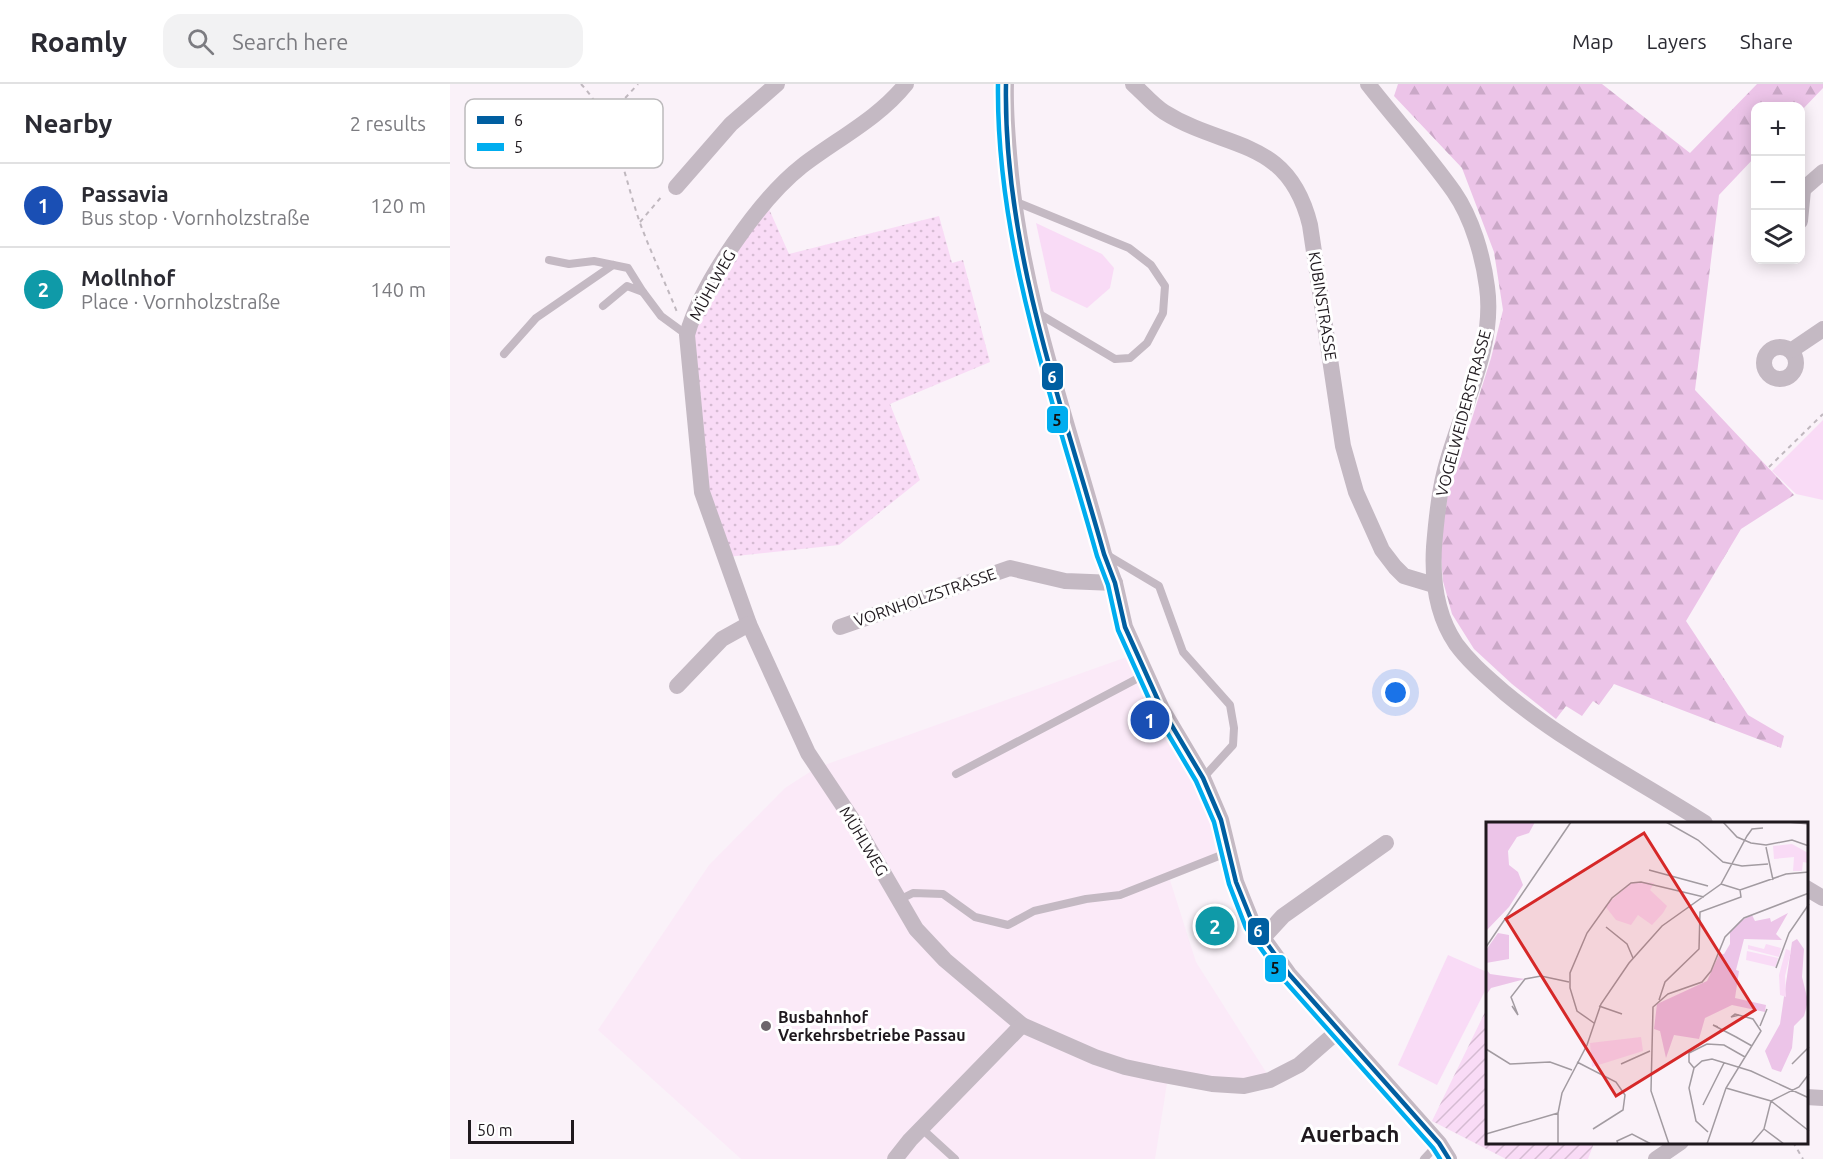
<!DOCTYPE html>
<meta charset="utf-8">
<style>
body{margin:0;font-family:Ubuntu,sans-serif;background:#f2f2f3;color:#2b2b33}
.controls{position:absolute;right:18px;top:18px;display:grid;overflow:hidden;border-radius:12px;box-shadow:0 3px 15px #0003}
.controls button{width:54px;height:54px;display:grid;place-items:center;padding:0;border:0;border-bottom:2px solid #e1e1e2;background:#fff;color:#2b2b33;font:30px sans-serif}
.scale{position:absolute;left:18px;bottom:15px;width:106px;box-sizing:border-box;padding-left:6px;border:3px solid #1f191e;border-top:0;font-size:16px;line-height:21px;white-space:nowrap;color:#1f191e;-webkit-text-stroke:4px #fff;paint-order:stroke}
.you{position:absolute;left:946px;top:609px;width:21px;height:21px;margin:-15px;border:4px solid #fff;border-radius:50%;background:#1a73e8;box-shadow:0 0 0 9px #1a73e833}
.badge{display:grid;place-items:center;width:39px;height:39px;border-radius:50%;background:#ea580c;color:#fff;font-size:20px;font-weight:700}
.pin{position:absolute;translate:-50% -50%;border:3px solid #fff;box-shadow:0 2px 6px #0006}
.list{margin:0;padding:0;list-style:none}
h2{display:flex;justify-content:space-between;align-items:center;height:78px;margin:0;padding:0 24px;font-size:26px}
h2 small{font-size:20px;font-weight:400;color:#7c7c81}
.list li{display:grid;grid-template-columns:39px 1fr auto;gap:18px;align-items:center;box-sizing:border-box;height:84px;padding:0 24px;border-top:2px solid #e1e1e2}
.list b{display:block;font-size:22px;white-space:nowrap}
.list p{margin:0;font-size:20px;white-space:nowrap;color:#7c7c81}
.list em{font-size:20px;font-style:normal;color:#7c7c81}
.icon{flex:none;width:33px;height:33px;fill:none;stroke:currentColor;stroke-width:2;stroke-linecap:round;stroke-linejoin:round}
.map{position:relative;flex:none;width:1373px;height:1075px;overflow:hidden}
header{display:flex;align-items:center;gap:36px;box-sizing:border-box;height:84px;padding:0 30px;background:#fff;border-bottom:2px solid #e1e1e2}
header strong{font-size:28px}
nav{display:flex;gap:33px;margin-inline-start:auto;font-size:21px}
.search{width:420px;height:54px;background:#f2f2f3;display:flex;align-items:center;gap:15px;box-sizing:border-box;padding:0 21px;border-radius:18px;color:#7c7c81;font-size:22px}
main{display:flex}
aside{flex:1;background:#fff}
.map>svg:first-child{display:block}
.built{fill:#fbeaf8}
.grass{fill:url(#grass-dots)}
.forest{fill:url(#forest-firs)}
.park{fill:#f9dbf6}
.garden{fill:url(#garden-furrows)}
.lines{fill:none;stroke-linecap:round;stroke-linejoin:round}
.path{stroke:#c0b8bf;stroke-width:2;stroke-dasharray:4.5 4.5;stroke-linecap:butt}
.service{stroke:#c4b9c3;stroke-width:8}
.minor{stroke:#c4b9c3;stroke-width:16}
.bus-1-casing{stroke:#fff;stroke-width:9}
.bus-2-casing{stroke:#fff;stroke-width:9}
.bus-1{stroke:#005fa1;stroke-width:4.5}
.bus-2{stroke:#00adef;stroke-width:4.5}
.poi-dot{fill:#6c656b;stroke:#fff;stroke-width:2}
.labels{text-anchor:middle;stroke-width:6;stroke-linejoin:round;paint-order:stroke}
.street-label{font-size:16px;fill:#1f191e;stroke:#fff}
.poi-label{font-size:16px;font-weight:bold;fill:#1f191e;stroke:#fff;text-anchor:start}
.district-label{font-size:22px;font-weight:bold;fill:#1f191e;stroke:#fff}
.inset-road{fill:none;stroke:#a29ba1;stroke-width:1.5}
.view{fill:#d62828;fill-opacity:0.15;stroke:#d62828;stroke-width:3}
.inset-edge{fill:none;stroke:#1f191e;stroke-width:3}
.key{fill:#fff;stroke:#bcbabc;stroke-width:1.5}
.key-label{font-size:16px;fill:#1f191e}
.line-badge{stroke:#fff;stroke-width:2}
.badge-label{font-size:16px;text-anchor:middle;font-weight:bold;fill:#fff}
.pale-badge-label{font-size:16px;text-anchor:middle;font-weight:bold;fill:#111}
</style>
<header>
<strong>Roamly</strong>
<div class="search"><svg class="icon" aria-label="search" viewBox="0 0 24 24"><circle cx="10" cy="10" r="6"/><path d="M15 15l6 6"/></svg>Search here</div>
<nav><a>Map</a><a>Layers</a><a>Share</a></nav>
</header>
<main>
<aside>
<h2>Nearby<small>2 results</small></h2>
<ul class="list">
<li><span class="badge" style="background:#1a4fb4">1</span><div><b>Passavia</b><p>Bus stop · Vornholzstraße</p></div><em>120 m</em></li>
<li><span class="badge" style="background:#0f9aa8">2</span><div><b>Mollnhof</b><p>Place · Vornholzstraße</p></div><em>140 m</em></li>
</ul>
</aside>
<div class="map">
<svg width="1373" height="1075" viewBox="0 0 1373 1075">
<defs>
<pattern id="grass-dots" width="8" height="8" patternUnits="userSpaceOnUse" patternTransform="scale(1.5)"><rect width="8" height="8" fill="#f9dbf6"/><path d="M2 2h.1M6 6h.1" fill="none" stroke="#d5bbd2" stroke-width="1.8" stroke-linecap="round"/></pattern>
<pattern id="forest-firs" width="22" height="20" patternUnits="userSpaceOnUse" patternTransform="scale(1.5)"><rect width="22" height="20" fill="#ecc4e8"/><path d="M5 1l3.5 6h-7zM16 11l3.5 6h-7z" fill="#caa8c7"/></pattern>
<pattern id="garden-furrows" width="10" height="10" patternUnits="userSpaceOnUse" patternTransform="scale(1.5)"><rect width="10" height="10" fill="#f9dbf6"/><path d="M-1 1l2-2M0 10L10 0M9 11l2-2" fill="none" stroke="#d5bbd2"/></pattern>
</defs>
<rect width="100%" height="100%" fill="#faf2f9"/>
<polygon class="built" points="688,569 779,769 719,793 746,878 821,996 718,993 705,1075 291,1075 148,946 259,781 335,704 366,684"/>
<polygon class="grass" points="315,116 339,170 489,132 502,179 513,176 540,278 440,320 470,396 389,461 277,473 253,411 242,235"/>
<polygon class="forest" points="948,0 1152,0 1240,69 1307,0 1373,0 1373,4 1351,27 1350,22 1306,22 1305,73 1269,111 1245,306 1344,411 1291,445 1236,537 1298,631 1334,652 1331,664 1164,600 1149,621 1143,617 1132,632 1116,622 1106,635 1062,600 1024,565 1002,530 993,497 990,462 997,414 1041,274 1053,226 1044,168 1012,84 944,12"/>
<g class="park">
<polygon points="586,139 652,170 664,184 660,204 637,224 601,207"/>
<polygon points="1373,336 1373,416 1346,410 1322,387"/>
<polygon points="998,871 1037,888 1037,903 987,1001 948,981"/>
</g>
<polygon class="garden" points="1037,924 1037,1058 1144,1059 1138,1075 1056,1075 982,1037"/>
<g class="lines">
<g class="path">
<path d="M131,0C167,39 173,90 190,139C201,169 215,198 227,228"/>
<polyline points="157,34 188,0"/>
<polyline points="190,138 213,111"/>
<polyline points="1319,383 1373,330"/>
<polyline points="1343,1058 1353,1075"/>
</g>
<g class="service">
<polyline points="564,117 679,164 701,181 715,202 713,229 697,259 680,274 665,275 586,228"/>
<polyline points="99,176 119,180 144,177 178,184 193,208 177,202 153,222"/>
<polyline points="193,208 211,232 237,251"/>
<polyline points="54,270 86,234 163,181"/>
<polyline points="657,471 709,502 733,568 780,621 784,644 783,661 753,694"/>
<polyline points="506,690 696,590"/>
<polyline points="449,816 463,809 493,810 525,833 558,841 584,827 636,815 670,811 779,768"/>
<polyline points="471,1044 505,1075"/>
<polyline points="974,1075 989,1059"/>
</g>
<g class="minor">
<path d="M456,0C428,35 387,55 352,82C310,115 251,199 237,251L252,408L299,540L358,669L402,735L466,845L495,876L572,941L645,973L675,983L708,990L762,1000L794,1002L820,996L849,981L888,947"/>
<path d="M556,0C555,31 558,60 561,91C574,220 620,344 654,470L665,499L675,543L712,625L753,694L771,736L786,798L803,840L839,890L989,1059L999,1075"/>
<path d="M683,0C693,9 703,21 714,28C776,67 838,52 860,141L893,362L906,408L932,466L945,483L954,492L984,501"/>
<path d="M918,0C946,36 978,71 1004,108C1022,134 1033,172 1037,203C1046,267 1008,330 994,390C988,414 986,439 984,463C982,497 987,532 1006,560C1020,579 1037,593 1055,609C1116,660 1188,696 1255,739"/>
<polyline points="226,103 281,40 327,0"/>
<polyline points="1350,108 1373,88"/>
<polyline points="1350,137 1353,106"/>
<circle cx="1330" cy="279" r="16"/>
<polyline points="1342,266 1373,245"/>
<polyline points="390,543 560,484 615,497 665,499"/>
<polyline points="227,602 272,555 299,540"/>
<polyline points="1356,804 1373,814"/>
<polyline points="812,855 833,832 936,759"/>
<polyline points="1356,1013 1373,1014"/>
<polyline points="445,1075 460,1056 572,941"/>
<polyline points="1206,1075 1231,1058"/>
</g>
<defs>
<path id="bus-1" d="M556,0C553,161 611,317 654,470L665,499L675,543L712,625L753,694L771,736L786,798L803,840L839,890L989,1059L999,1075"/>
<path id="bus-2" d="M548,0C546,162 604,318 647,472L658,501L668,546L705,628L746,697L764,738L779,800L796,844L833,895L983,1064L990,1075"/>
</defs>
<use href="#bus-1" class="bus-1-casing"/>
<use href="#bus-2" class="bus-2-casing"/>
<use href="#bus-1" class="bus-1"/>
<use href="#bus-2" class="bus-2"/>
</g>
<circle class="poi-dot" cx="316" cy="942" r="6"/>
<g class="labels">
<g class="street-label">
<text transform="translate(262 201) rotate(-61)" y="6">MÜHLWEG</text>
<text transform="translate(873 222) rotate(81)" y="6">KUBINSTRASSE</text>
<text transform="translate(1013 329) rotate(-75)" y="6">VOGELWEIDERSTRASSE</text>
<text transform="translate(475 513) rotate(-19)" y="6">VORNHOLZSTRASSE</text>
<text transform="translate(414 757) rotate(59)" y="6">MÜHLWEG</text>
</g>
<g class="poi-label">
<text x="328" y="939">Busbahnhof<tspan x="328" dy="18">Verkehrsbetriebe Passau</tspan></text>
</g>
<g class="district-label">
<text x="900" y="1058">Auerbach</text>
</g>
</g>
<g transform="translate(1036 738)">
<rect width="322" height="322" fill="#faf2f9"/>
<path d="M155,60L168,61L164,68L181,84L177,91L166,103L152,93L145,103L130,98L119,84L145,61Z" fill="#f9dbf6"/>
<path d="M0,0H49L43,11L31,15L22,29L23,43L32,50L37,63L23,85L0,109ZM302,91L290,112L296,118L258,117L250,148L253,149L249,176L280,183L279,190L246,183L219,196L213,217L188,213L180,236L174,209L168,207L171,182L221,159L233,133L238,132L244,122V110L254,99L266,93L269,99L284,96L285,100ZM12,111L23,113V137L0,141V128ZM311,117L318,127L316,155L322,179L318,194L308,204L306,226L295,250L286,247L279,229L294,202L306,120ZM0,147L4,152L39,157L5,166L0,173Z" fill="#ecc4e8"/>
<path d="M306,22L322,31V41L317,40L316,49H307L308,35L288,37L287,24Z" fill="#f9dbf6"/>
<path d="M280,122L295,126L293,135L262,127V123L278,127ZM300,127L305,129L299,154L300,175L294,173L293,153ZM261,129L292,136L290,145L260,138ZM155,215L157,229L106,245L104,221Z" fill="#f9dbf6"/>
<path class="inset-road" d="M180,0L212,18L237,40L256,44L282,42M237,0L251,15L265,21L280,23L306,18L323,24M302,0L323,2M280,25L287,58M163,48L222,64M235,62L254,68L300,52L323,50M120,105L141,122L147,136M0,125L85,0M290,146L303,111L323,82M173,178L179,160L213,127L214,90L255,75L254,68M26,184L32,193L25,175L39,157L55,154L83,160M113,184L136,192M108,201L91,189L84,166V151L101,111L126,76L145,61L155,60L218,75M274,204L281,187M232,205L227,203L252,216M250,215L266,224M0,227L24,242L64,240L86,248M91,240L130,260L139,273L137,288L107,307M135,242L164,229M306,242L323,225M208,246L203,240V231L221,222L238,223L259,235M240,266L285,279L323,309M217,283L238,241M278,307L298,322M222,310L210,299L203,266L208,246L216,239L226,237L265,249L323,276M0,312L72,291M72,322V291L76,271L101,223L115,182L143,141L176,104L235,62L261,14L266,7L277,6M132,322L131,319L146,312L165,322M183,322L165,269L167,185L182,172L216,160L225,149L239,115L258,96L323,71M221,322L240,266L275,209L267,197L249,192L245,195L253,193M265,322L278,307L285,279L313,265L323,252"/>
<path class="view" d="M158,11L269,188L130,274L20,97Z"/>
<rect width="322" height="322" class="inset-edge"/>
</g>
<rect x="15" y="15" width="198" height="69" rx="9" class="key"/>
<rect x="27" y="32" width="27" height="8" fill="#005fa1"/>
<rect x="27" y="59" width="27" height="8" fill="#00adef"/>
<g class="key-label">
<text x="64" y="42">6</text>
<text x="64" y="69">5</text>
</g>
<g class="line-badge">
<rect x="591" y="278" width="23" height="29" rx="6" fill="#005fa1"/>
<rect x="596" y="321" width="23" height="29" rx="6" fill="#00adef"/>
<rect x="797" y="833" width="23" height="29" rx="6" fill="#005fa1"/>
<rect x="814" y="870" width="23" height="29" rx="6" fill="#00adef"/>
</g>
<g class="badge-label">
<text x="602" y="299">6</text>
<text x="808" y="853">6</text>
</g>
<g class="pale-badge-label">
<text x="607" y="342">5</text>
<text x="825" y="890">5</text>
</g>
</svg>
<div class="controls">
<button>+</button>
<button>−</button>
<button><svg class="icon" aria-label="layers" viewBox="0 0 24 24"><path d="M12 4l9 5-9 5-9-5zM3 14l9 5 9-5"/></svg></button>
</div>
<div class="scale">50 m</div>
<div class="you"></div>
<div class="pin badge" style="left:700px;top:636px;background:#1a4fb4">1</div>
<div class="pin badge" style="left:765px;top:842px;background:#0f9aa8">2</div>
</div>
</main>
